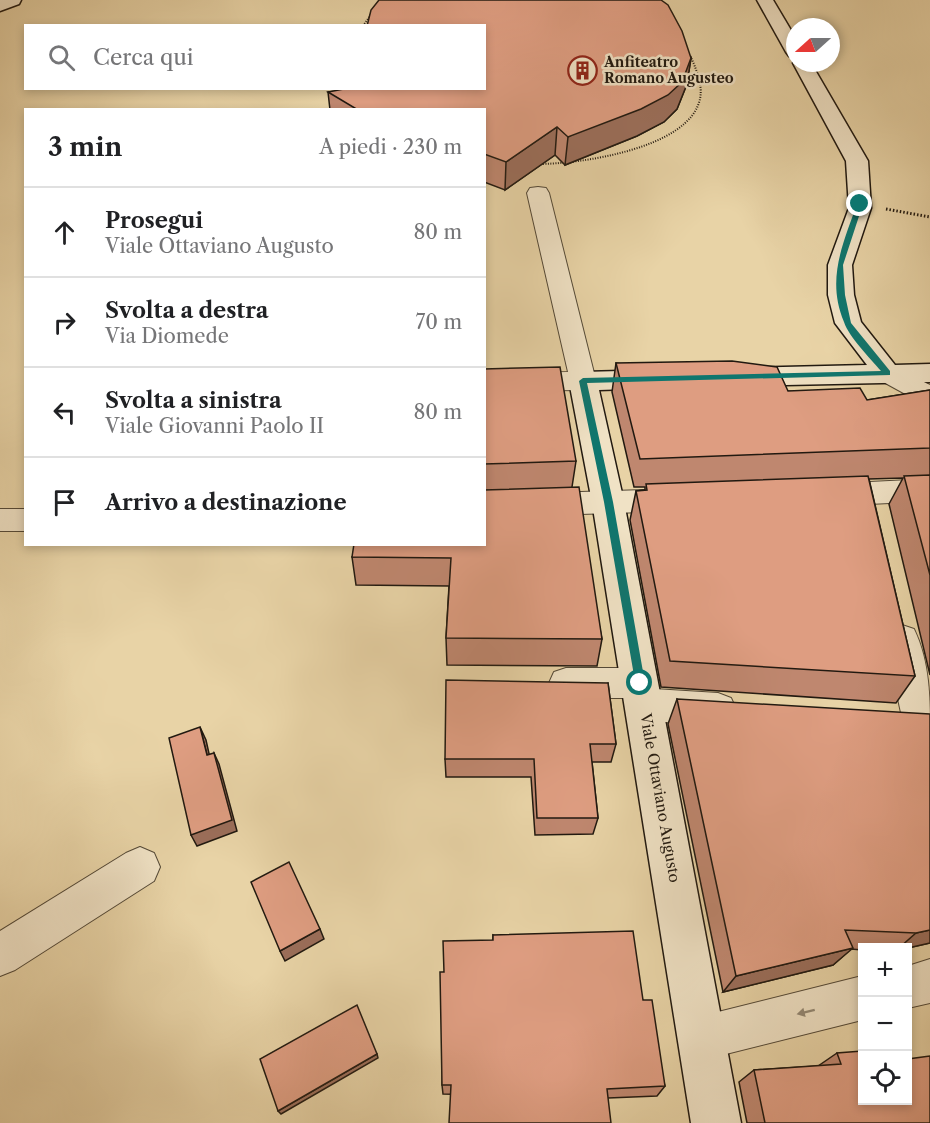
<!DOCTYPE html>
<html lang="it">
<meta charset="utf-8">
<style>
body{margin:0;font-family:"Libre Caslon Text",serif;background:#f6f6f6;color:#202124}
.controls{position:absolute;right:18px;bottom:18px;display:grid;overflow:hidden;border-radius:0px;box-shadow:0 3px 9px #0003}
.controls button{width:54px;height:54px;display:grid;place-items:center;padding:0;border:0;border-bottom:2px solid #e0e0e0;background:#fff;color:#202124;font:30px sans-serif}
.compass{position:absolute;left:786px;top:18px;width:54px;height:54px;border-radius:50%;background:#fff;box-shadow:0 3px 9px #0003;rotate:249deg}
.stop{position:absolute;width:18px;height:18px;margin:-14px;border:4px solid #0f766e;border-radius:50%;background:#fff}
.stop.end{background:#0f766e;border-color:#fff;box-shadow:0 2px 6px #0008}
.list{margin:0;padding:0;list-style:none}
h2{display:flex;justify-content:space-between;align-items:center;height:78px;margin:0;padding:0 24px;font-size:26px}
h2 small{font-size:20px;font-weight:400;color:#757577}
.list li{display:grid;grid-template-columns:39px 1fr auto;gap:18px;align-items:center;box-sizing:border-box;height:90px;padding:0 24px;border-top:2px solid #e0e0e0}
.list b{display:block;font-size:22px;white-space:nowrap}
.list p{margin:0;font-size:20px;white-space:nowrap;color:#757577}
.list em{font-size:20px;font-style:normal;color:#757577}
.icon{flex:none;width:33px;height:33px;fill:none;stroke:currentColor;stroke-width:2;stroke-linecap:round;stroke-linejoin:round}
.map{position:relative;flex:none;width:930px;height:1123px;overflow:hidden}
.search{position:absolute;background:#fff;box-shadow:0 3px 9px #0003;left:24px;top:24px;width:462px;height:66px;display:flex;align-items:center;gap:15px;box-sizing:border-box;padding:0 21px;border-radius:0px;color:#757577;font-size:22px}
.panel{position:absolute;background:#fff;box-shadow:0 3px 9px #0003;left:24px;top:108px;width:462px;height:438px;border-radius:0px}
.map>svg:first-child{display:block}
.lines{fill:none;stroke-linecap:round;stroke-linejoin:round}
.street-casing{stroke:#534836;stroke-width:2}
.secondary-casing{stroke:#211910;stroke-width:3}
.path-far1{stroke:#211910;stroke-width:2;stroke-dasharray:1 1.5;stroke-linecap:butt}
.path{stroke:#211910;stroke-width:3;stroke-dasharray:1.5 2;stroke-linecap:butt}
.street{fill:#f0e2c5;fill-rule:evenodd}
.secondary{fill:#f0e2c5;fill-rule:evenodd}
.wall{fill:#bf876f;stroke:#211910;stroke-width:1.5}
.shaded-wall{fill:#9b6e5a;stroke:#211910;stroke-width:1.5}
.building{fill:#de9d81;stroke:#211910;stroke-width:1.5}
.oneway{fill:#938874}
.route{fill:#0f766e}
.labels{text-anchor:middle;stroke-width:5;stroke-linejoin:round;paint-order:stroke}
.far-poi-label{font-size:14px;font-weight:bold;fill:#211910;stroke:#f0e2c5;text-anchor:start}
.street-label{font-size:15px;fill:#211910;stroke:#f0e2c5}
</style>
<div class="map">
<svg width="930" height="1123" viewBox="0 0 930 1123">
<rect width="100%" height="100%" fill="#e8d3a6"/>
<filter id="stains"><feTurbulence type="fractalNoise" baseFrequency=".00333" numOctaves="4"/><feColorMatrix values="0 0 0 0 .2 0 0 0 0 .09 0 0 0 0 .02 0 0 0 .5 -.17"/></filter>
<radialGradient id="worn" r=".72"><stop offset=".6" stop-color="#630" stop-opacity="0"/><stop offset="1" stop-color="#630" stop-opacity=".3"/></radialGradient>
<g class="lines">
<defs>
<g id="street">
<polygon points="538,187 546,188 549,193 596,381 592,387 583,390 484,391 484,373 568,372 527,193 530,188"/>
<polygon points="887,364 930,385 930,405 920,402 878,379 874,373 878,367"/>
<polygon points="930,479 930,501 829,506 819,503 814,495 819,487 829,484"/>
<polygon points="677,489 688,492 692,500 688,508 677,511 484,517 484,495"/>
<rect x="0" y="509" width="26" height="22"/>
<path d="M902,625L914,629C930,662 930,699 930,735L921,738L908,733L903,722L885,639L890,629Z"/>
<path d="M566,668H640L652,672L657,683L654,689L718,693L731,698L736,709L731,720C708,728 655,723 631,715L626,704L629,698H566L554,694L549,683L554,672Z"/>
<polygon points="140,847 154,853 160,867 154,881 15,970 0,976 0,931 126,853"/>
<polygon points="930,959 930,1003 908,1008 908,966"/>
<polygon points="862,976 862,1020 702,1060 686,1054 680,1038 686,1022 702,1016"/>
</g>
<g id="secondary">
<polygon points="0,0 21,0 19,4 0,11"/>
<polygon points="757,0 773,0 795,37 795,57 789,56 786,52"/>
<polygon points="795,60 795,63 811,63 868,161 871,208 852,265 854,295 861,322 895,365 930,364 930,382 736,386 726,383 722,377 726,371 736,368 867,365 835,323 828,295 828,265 849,208 846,161 793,63"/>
<polygon points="657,370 667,373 671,379 667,385 657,388 599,390 624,502 741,1123 691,1123 592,502 569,381 573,375 583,372"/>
</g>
</defs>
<use href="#street" class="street-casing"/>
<use href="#secondary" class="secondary-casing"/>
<g class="path-far1">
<polyline points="363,26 372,13"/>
<path d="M538,164C579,164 689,149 700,99C703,84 696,69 690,55"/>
</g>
<polyline class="path" points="886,209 930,217"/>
<use href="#street" class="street"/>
<use href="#secondary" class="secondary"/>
</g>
<g class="wall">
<polygon points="691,58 687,84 677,109 664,122 637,136 565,165 555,155 505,190 484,182 484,110 330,110 328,92"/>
<polygon points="616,363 788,391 867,400 930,390 930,675 889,504 903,478 869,479 915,676 896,703 661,687 630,520 636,491 645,490 645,487 634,487 612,392"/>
<polygon points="484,369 576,461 572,487 602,639 597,666 447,665 446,638 449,586 356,585 352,557 484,544"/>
<polygon points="608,683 616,744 611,762 592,762 598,818 593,834 535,835 531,777 446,777 445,759"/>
<polygon points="677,699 930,943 908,948 862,948 862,950 851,949 833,965 723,992 668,724"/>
<polygon points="493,935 643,1000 665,1086 657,1096 608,1098 443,1094 442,1085 444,972 493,940"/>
<polygon points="837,1053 862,1101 930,1123 747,1123 739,1082 754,1070 818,1066"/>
</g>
<g class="shaded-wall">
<polygon points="691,58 687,84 677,109 664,122 637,136 565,165 568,137"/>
<polygon points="557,127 555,155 505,190 506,162"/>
<polygon points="200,727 206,740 212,767 207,755"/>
<polygon points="214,753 219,764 237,831 197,846 191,835"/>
<polygon points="320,929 324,939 285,961 280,951"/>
<polygon points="930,930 930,943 908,948 899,948 916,933"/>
<polygon points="853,948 833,965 723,992 736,976"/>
<polygon points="377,1054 378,1058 281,1114 278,1111"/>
</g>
<g class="building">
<polygon points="379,0 661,0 668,5 682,31 691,58 682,82 668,95 641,109 568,137 557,127 506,162 484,154 484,110 358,110 328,92 349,88 484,88 484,26 367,26 371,10"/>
<polygon points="732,361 777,367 788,391 860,388 867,400 930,390 930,448 640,459 616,363"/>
<polygon points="560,367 576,461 484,464 484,369"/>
<polygon points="930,475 930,575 904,476"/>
<polygon points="868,476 915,676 670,661 636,491 647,490 646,484"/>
<polygon points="579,487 602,639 446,638 451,558 352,557 354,544 484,544 484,490"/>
<polygon points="446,680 608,683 616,744 590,744 598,818 537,818 534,759 445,759"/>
<polygon points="677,699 930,714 930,930 916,933 845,930 853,948 736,976"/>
<polygon points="200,727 207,755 214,753 232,820 191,835 169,738"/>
<polygon points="289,862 320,929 280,951 251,882"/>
<polygon points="633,931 643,1000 652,1000 665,1086 607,1089 611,1123 449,1123 451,1085 442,1085 440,972 444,972 443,941 493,940 493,935"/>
<polygon points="357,1005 377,1054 278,1111 260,1059"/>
<polygon points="862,1051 862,1101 908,1101 908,1059 930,1056 930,1123 765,1123 754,1070 841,1064 837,1053"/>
</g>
<defs><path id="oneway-solid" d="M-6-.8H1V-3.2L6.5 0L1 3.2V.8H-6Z" transform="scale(1.5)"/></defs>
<use class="oneway" href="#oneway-solid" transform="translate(806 1012) rotate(166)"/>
<path class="route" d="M860,202L863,204L843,265L845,295L851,323L890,371V375L587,383L613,502L645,683L644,687H636L604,502L579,381L583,378L881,371C870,358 849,337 844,322C826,279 843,244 857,204Z"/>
<defs>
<symbol id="building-ring" viewBox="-11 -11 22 22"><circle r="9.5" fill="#f0e2c5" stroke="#8f2418" stroke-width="1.5"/><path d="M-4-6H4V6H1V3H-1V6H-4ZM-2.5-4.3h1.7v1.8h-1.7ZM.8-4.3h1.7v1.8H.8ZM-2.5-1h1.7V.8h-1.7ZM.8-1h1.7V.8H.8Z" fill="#8f2418"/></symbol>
</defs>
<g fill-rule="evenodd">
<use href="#building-ring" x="566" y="54" width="33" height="33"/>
</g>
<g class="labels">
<g class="far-poi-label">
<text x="604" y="67">Anfiteatro<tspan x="604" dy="16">Romano Augusteo</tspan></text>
</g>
<g class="street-label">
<text transform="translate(660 798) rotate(80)" y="5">Viale Ottaviano Augusto</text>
</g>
</g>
<rect width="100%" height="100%" filter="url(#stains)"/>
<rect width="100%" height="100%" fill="url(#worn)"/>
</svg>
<div class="controls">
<button>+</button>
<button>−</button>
<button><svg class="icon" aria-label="locate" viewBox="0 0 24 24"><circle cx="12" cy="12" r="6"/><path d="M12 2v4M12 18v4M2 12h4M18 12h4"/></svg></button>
</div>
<svg class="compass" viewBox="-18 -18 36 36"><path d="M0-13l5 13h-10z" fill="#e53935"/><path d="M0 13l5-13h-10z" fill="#757577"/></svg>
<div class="stop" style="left:640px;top:683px"></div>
<div class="stop end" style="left:860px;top:204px"></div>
<div class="search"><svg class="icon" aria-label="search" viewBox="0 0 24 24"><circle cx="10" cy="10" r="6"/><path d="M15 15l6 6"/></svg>Cerca qui</div>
<section class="panel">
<h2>3 min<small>A piedi · 230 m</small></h2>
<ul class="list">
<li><svg class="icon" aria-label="ahead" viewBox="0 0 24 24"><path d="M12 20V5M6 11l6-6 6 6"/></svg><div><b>Prosegui</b><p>Viale Ottaviano Augusto</p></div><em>80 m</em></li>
<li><svg class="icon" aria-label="right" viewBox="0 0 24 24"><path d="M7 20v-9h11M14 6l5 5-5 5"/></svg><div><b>Svolta a destra</b><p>Via Diomede</p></div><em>70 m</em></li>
<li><svg class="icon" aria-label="left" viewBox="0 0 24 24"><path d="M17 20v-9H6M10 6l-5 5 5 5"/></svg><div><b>Svolta a sinistra</b><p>Viale Giovanni Paolo II</p></div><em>80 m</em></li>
<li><svg class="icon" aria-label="arrive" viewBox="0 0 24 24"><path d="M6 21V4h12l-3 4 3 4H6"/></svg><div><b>Arrivo a destinazione</b></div></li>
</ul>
</section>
</div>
